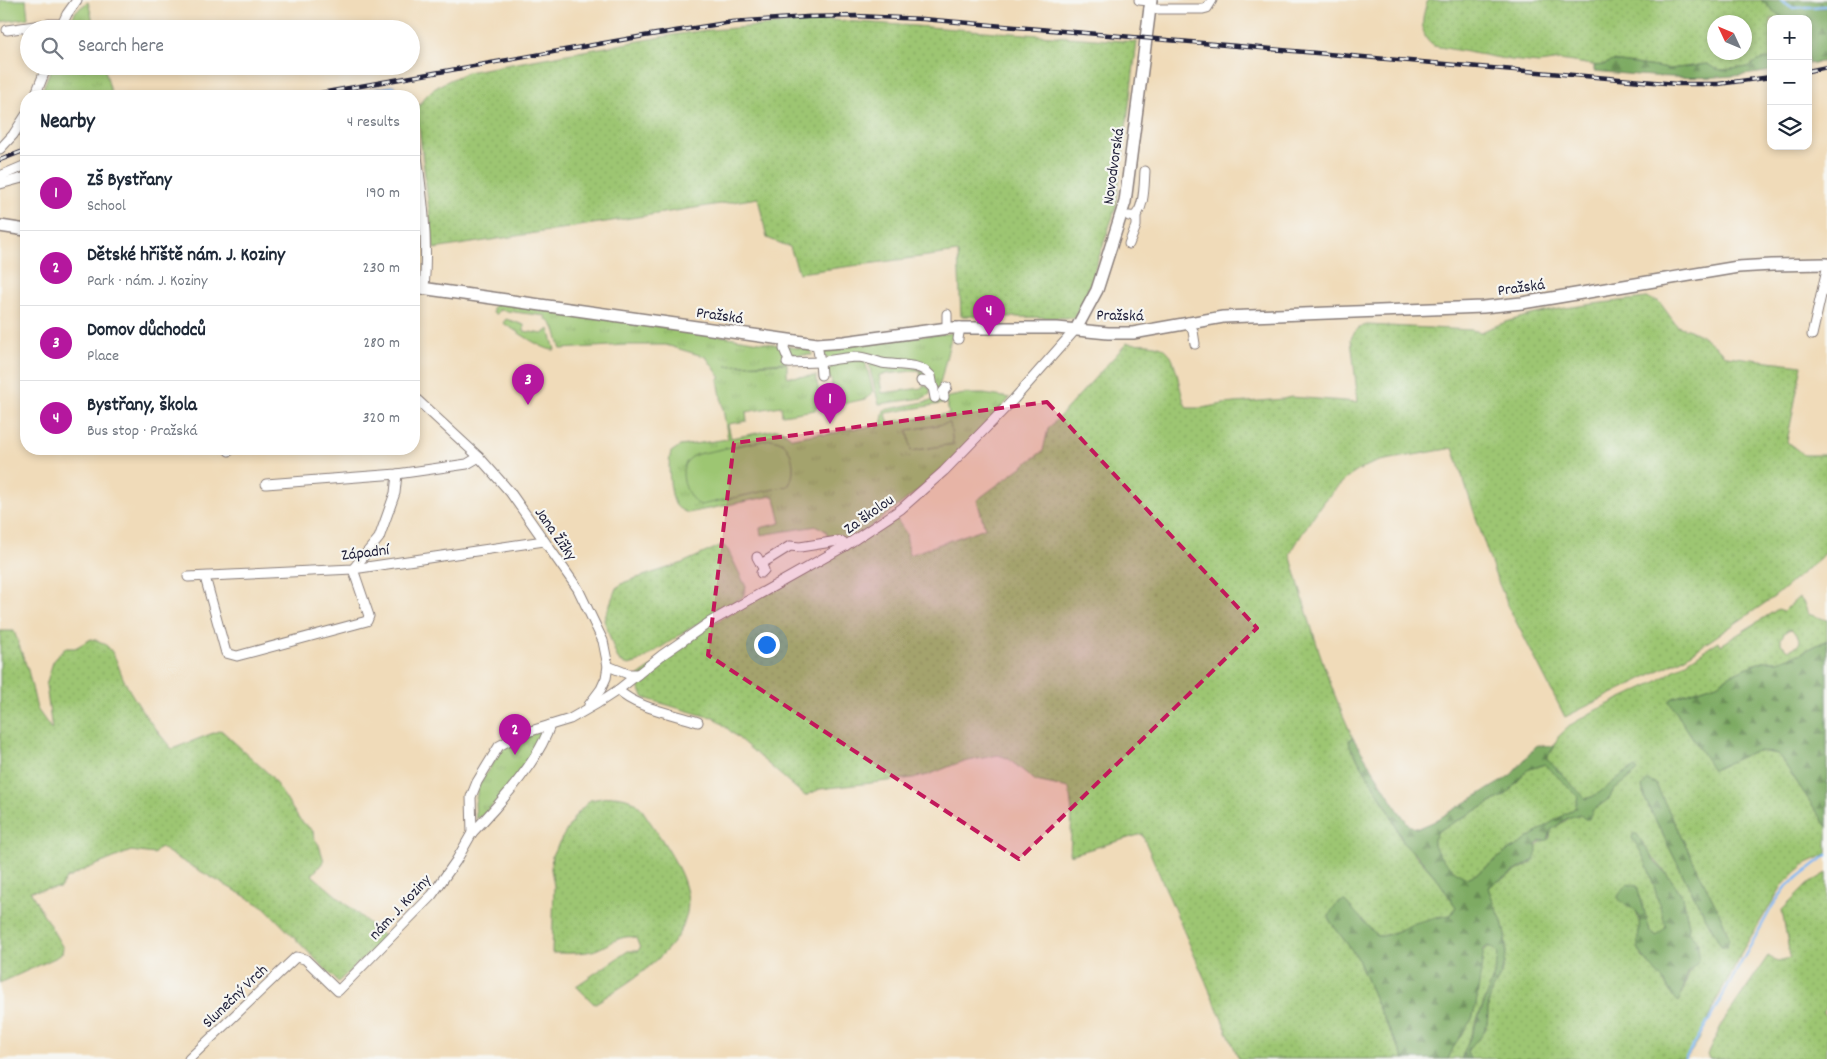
<!DOCTYPE html>
<meta charset="utf-8">
<style>
body{margin:0;font-family:Dekko,sans-serif;background:#f6f6f7;color:#1f2937}
.controls{position:absolute;right:15px;top:15px;display:grid;overflow:hidden;border-radius:10px;box-shadow:0 2px 8px #0003}
.controls button{width:45px;height:45px;display:grid;place-items:center;padding:0;border:0;border-bottom:1px solid #e0e1e3;background:#fff;color:#1f2937;font:25px sans-serif}
.compass{position:absolute;left:1707px;top:15px;width:45px;height:45px;border-radius:50%;background:#fff;box-shadow:0 2px 8px #0003;rotate:314deg}
.you{position:absolute;left:766px;top:644px;width:18px;height:18px;margin:-12px;border:4px solid #fff;border-radius:50%;background:#1a73e8;box-shadow:0 0 0 8px #1a73e833}
.badge{display:grid;place-items:center;width:32px;height:32px;border-radius:50%;background:#b5179e;color:#fff;font-size:16px;font-weight:700}
.pin{position:absolute;translate:-50% -41px;filter:drop-shadow(0 1px 2px #0008)}
.pin::after{content:'';position:absolute;top:26px;width:18px;height:15px;background:inherit;clip-path:polygon(0 0,100% 0,50% 100%)}
.list{margin:0;padding:0;list-style:none}
h2{display:flex;justify-content:space-between;align-items:center;height:65px;margin:0;padding:0 20px;font-size:21px}
h2 small{font-size:16px;font-weight:400;color:#747a83}
.list li{display:grid;grid-template-columns:32px 1fr auto;gap:15px;align-items:center;box-sizing:border-box;height:75px;padding:0 20px;border-top:1px solid #e0e1e3}
.list b{display:block;font-size:19px;white-space:nowrap}
.list p{margin:0;font-size:16px;white-space:nowrap;color:#747a83}
.list em{font-size:16px;font-style:normal;color:#747a83}
.icon{flex:none;width:28px;height:28px;fill:none;stroke:currentColor;stroke-width:2;stroke-linecap:round;stroke-linejoin:round}
.map{position:relative;flex:none;width:1827px;height:1059px;overflow:hidden}
.search{position:absolute;background:#fff;box-shadow:0 2px 8px #0003;left:20px;top:20px;width:400px;height:55px;display:flex;align-items:center;gap:12px;box-sizing:border-box;padding:0 18px;border-radius:28px;color:#747a83;font-size:19px}
.panel{position:absolute;background:#fff;box-shadow:0 2px 8px #0003;left:20px;top:90px;width:400px;height:365px;border-radius:20px}
.map>svg:first-child{display:block}
.grass{fill:url(#grass-dots);stroke:#607456;fill-rule:evenodd}
.forest{fill:url(#forest-firs);stroke:#506650;fill-rule:evenodd}
.park{fill:url(#park-tufts);stroke:#607456;fill-rule:evenodd}
.garden{fill:#9dc672;stroke:#607456}
.water{fill:url(#water-rules);stroke:#546e98}
.lines{fill:none;stroke-linecap:round;stroke-linejoin:round}
.stream{stroke:#86bbf4;stroke-width:2.5}
.minor-casing{stroke:#897e7a;stroke-width:11}
.tertiary-casing{stroke:#897e7a;stroke-width:14}
.minor{stroke:#fff;stroke-width:9}
.tertiary{stroke:#fff;stroke-width:11}
.rail-casing{stroke:#22223b;stroke-width:4.5}
.rail{stroke:#f6f6f2;stroke-width:2.5;stroke-dasharray:8;stroke-linecap:butt}
.marked{fill:#c2185b;fill-opacity:0.2;stroke:#c2185b;stroke-width:4;stroke-dasharray:10 6;stroke-linejoin:round}
.labels{text-anchor:middle;stroke-width:4.5;stroke-linejoin:round;paint-order:stroke}
.street-label{font-size:16px;fill:#22223b;stroke:#f6f6f2}
</style>
<div class="map">
<svg width="1827" height="1059" viewBox="0 0 1827 1059">
<defs>
<pattern id="grass-dots" width="8" height="8" patternUnits="userSpaceOnUse" patternTransform="scale(1.25)"><rect width="8" height="8" fill="#9dc672"/><path d="M2 2h.1M6 6h.1" fill="none" stroke="#87aa64" stroke-width="1.8" stroke-linecap="round"/></pattern>
<pattern id="forest-firs" width="22" height="20" patternUnits="userSpaceOnUse" patternTransform="scale(1.25)"><rect width="22" height="20" fill="#7eab64"/><path d="M5 1l3.5 6h-7zM16 11l3.5 6h-7z" fill="#678b54"/></pattern>
<pattern id="park-tufts" width="24" height="20" patternUnits="userSpaceOnUse" patternTransform="scale(1.25)"><rect width="24" height="20" fill="#9dc672"/><path d="M3 7l-1-3M5 7V3M7 7l1-3M15 17l-1-3M17 17v-4M19 17l1-3" fill="none" stroke="#87aa64"/></pattern>
<pattern id="water-rules" width="6" height="5" patternUnits="userSpaceOnUse" patternTransform="scale(1.25)"><rect width="6" height="5" fill="#86bbf4"/><path d="M0 2.5h6" fill="none" stroke="#73a0d2"/></pattern>
</defs>
<rect width="100%" height="100%" fill="#f6f6f2"/>
<filter id="ink" filterUnits="userSpaceOnUse"><feTurbulence type="fractalNoise" baseFrequency=".02" numOctaves="2"/><feDisplacementMap in="SourceGraphic" scale="10" xChannelSelector="R" yChannelSelector="G"/><feConvolveMatrix kernelMatrix="1 2 1 2 8 2 1 2 1" color-interpolation-filters="sRGB"/></filter>
<filter id="wash" filterUnits="userSpaceOnUse"><feTurbulence type="fractalNoise" baseFrequency=".0096" numOctaves="4" result="noise"/><feDisplacementMap in="SourceGraphic" scale="20" xChannelSelector="R" yChannelSelector="G"/><feGaussianBlur stdDeviation="1.12" result="paint"/><feColorMatrix in="noise" values="0 0 0 0 0 0 0 0 0 0 0 0 0 0 0 0 0 1.4 0 .05"/><feComposite in="paint" operator="in"/></filter>
<g filter="url(#wash)">
<rect width="100%" height="100%" fill="#f0dbb9"/>
<g class="grass">
<path d="M1428,0H1761L1783,19H1771V58L1758,61L1748,67L1724,70L1716,69L1707,64L1670,69L1613,61L1599,66L1560,60L1539,63L1511,60L1434,46C1418,37 1422,15 1428,0ZM1714,22H1744V52H1714Z"/>
<path d="M831,20L1137,42L1116,207L1086,295L1075,318L961,316L958,252L799,273L790,247L767,238L758,198L434,249L417,111C425,88 447,82 467,72L667,36L699,31Z"/>
<path d="M1647,298L1658,301L1661,304L1677,326L1690,330L1704,337L1727,356L1802,365L1787,442L1804,455H1827V552L1774,597L1686,657L1565,717L1510,610L1494,572L1453,448L1380,461C1336,474 1312,517 1290,554C1308,617 1325,678 1353,738L1349,740L1350,746L1389,811L1401,839L1438,880L1456,907L1451,915L1435,917L1383,936H1377L1345,901L1330,921L1357,957L1378,1007L1404,1059H1239L1142,834L1070,855L1072,812L1069,788L1036,781L1007,758L998,755L958,763L928,775L913,778L820,789L805,796L714,717L705,716L644,698L634,679L711,625L895,517L906,533L909,555L985,528L977,500L1043,451L1048,429L1127,343C1138,344 1149,343 1159,346C1179,351 1177,391 1187,408H1202L1223,404L1283,399L1291,397L1358,402L1351,339C1354,331 1359,327 1367,325L1472,330L1481,332C1530,309 1593,304 1647,298Z"/>
<polygon points="720,546 724,546 728,550 746,587 743,597 689,629 639,662 629,665 620,662 616,655 604,620 616,588 625,582 680,564"/>
<path d="M1799,597L1804,603L1808,614L1827,620V640L1799,654L1777,661H1763L1736,672L1717,684L1673,698L1669,701L1713,769L1752,752L1759,751L1778,754L1827,827V854L1807,863L1797,871L1782,886L1742,951L1737,963L1716,1001L1699,1040L1686,1059H1470L1467,1052C1471,1043 1480,1040 1484,1032C1490,1021 1486,1009 1490,997C1493,987 1499,979 1503,970C1508,959 1506,931 1501,919C1497,908 1491,899 1488,887L1531,863C1536,848 1534,843 1550,838L1551,830L1574,815H1590L1592,811L1610,798L1612,792L1638,771L1629,770C1616,781 1602,794 1586,799L1545,758L1553,750L1558,737L1572,724L1596,710L1656,682L1719,641L1721,645L1778,609L1784,611ZM1791,629L1797,634L1800,642L1797,646L1789,650L1781,644V638L1786,631ZM1655,783L1722,919L1729,937L1722,947L1687,883L1646,801L1642,787ZM1632,838L1651,855L1671,879L1683,897L1689,926L1688,932L1698,943L1697,948L1699,958C1688,972 1688,976 1683,993L1674,999C1666,984 1656,968 1642,957L1639,920L1627,884L1637,886L1650,931L1657,936L1667,926C1655,898 1652,863 1632,838Z"/>
<path d="M0,631H14L28,670L37,709L52,730L46,685L53,662L64,648H75L91,639C97,640 103,642 108,647C117,656 119,671 125,682C138,707 154,728 172,749L221,730L271,776L299,819L313,831L314,838L319,845L324,861L312,875L385,937L338,982L264,907L177,858L160,847L154,854L131,851L84,870L66,879L60,888L30,891L63,948L62,953L55,958L0,983Z"/>
<path d="M1545,764L1578,797L1575,808L1549,824L1522,843L1509,850L1478,873L1467,878C1455,874 1431,852 1434,839C1435,836 1437,834 1438,831L1507,794L1527,770Z"/>
<path d="M614,796C626,797 633,799 641,808C655,830 680,863 686,889C700,942 631,981 594,1004L576,986L628,951H638L640,948L636,938C622,932 605,948 592,951C579,954 564,953 552,953L554,886L551,869L552,855L575,816L590,800Z"/>
<path d="M1827,873V1008L1824,1011L1827,1020V1059H1709L1707,1055L1723,1022L1768,956C1776,961 1781,964 1790,957L1782,910L1807,885Z"/>
<polygon points="1488,946 1496,951 1498,954 1497,965 1489,990 1461,1059 1448,1059 1455,1044 1472,1019 1476,1005 1482,954"/>
</g>
<g class="forest">
<polygon points="1761,0 1827,0 1827,61 1808,64 1808,19 1783,19"/>
<path d="M1771,58V71C1709,82 1656,77 1594,71V66L1603,65L1613,61L1670,69L1707,64L1716,69L1724,70L1748,67L1758,61Z"/>
<polygon points="1827,640 1827,827 1778,754 1759,751 1752,752 1713,770 1669,701 1673,698 1717,684 1736,672 1763,661 1777,661 1799,654"/>
<path d="M1353,738L1398,810L1409,825L1415,828H1419L1433,822L1502,781L1512,774L1537,745L1555,746L1546,758L1586,799C1606,793 1617,774 1635,768L1638,771L1612,792L1610,798L1592,811L1589,819H1585L1579,814L1566,819L1551,830L1548,840L1540,841L1536,845L1537,852L1534,860L1488,887C1491,899 1497,908 1501,919C1506,931 1508,958 1503,969C1499,979 1493,987 1490,997C1486,1009 1490,1020 1484,1032C1480,1040 1471,1043 1467,1052L1470,1059H1461C1468,1042 1503,964 1497,952C1495,949 1491,947 1488,946L1484,949L1476,1005L1472,1019L1455,1044L1448,1059H1404L1378,1007L1357,957L1330,921L1329,916C1332,909 1337,901 1345,901L1377,936C1390,937 1403,928 1415,923C1427,919 1439,917 1451,915L1456,907L1438,880L1417,855L1404,844L1389,811L1350,746L1349,740ZM1545,764L1578,797L1575,808L1549,824L1522,843L1509,850L1478,873L1467,878C1455,874 1431,852 1434,839C1435,836 1437,834 1438,831L1507,794L1527,770Z"/>
<polygon points="1647,780 1655,783 1722,919 1729,937 1727,947 1722,947 1687,883 1646,801 1642,787"/>
<path d="M1633,834H1637L1655,862L1671,879L1683,897L1689,926L1688,932L1698,943C1697,948 1700,954 1699,959C1699,964 1692,967 1689,971C1684,981 1684,992 1678,1002C1671,998 1671,992 1667,986C1661,976 1639,956 1638,946C1636,935 1645,918 1634,909C1630,906 1624,904 1620,901L1618,896L1627,884L1637,886L1650,931L1657,936L1666,926C1656,898 1651,863 1632,838Z"/>
</g>
<g class="park">
<polygon points="88,2 95,29 67,29 76,11"/>
<polygon points="52,66 104,66 112,96 40,96"/>
<path d="M497,301L811,350L812,355H786V362L726,366L787,363V377L816,376C817,386 823,402 815,410L782,415L781,406L746,412L747,421L728,424L731,438L778,429L782,430L792,438L822,433L823,435L840,432V430L881,426L884,410L964,394H984L1010,398L944,471L845,546L828,538L826,531L817,526L761,535L760,528L781,523L775,498L772,496L688,513C683,511 678,509 675,504C670,494 667,463 671,452L680,446L728,439L718,379L721,378L706,357L666,345H626L561,349C556,338 558,326 546,319V316L499,310L497,314L493,313V308ZM947,403L949,414L888,422L886,413Z"/>
<path d="M506,319L524,325V331L543,334L549,329L555,350C543,351 514,329 503,323Z"/>
<polygon points="953,333 954,338 951,338 938,392 921,366 826,358 823,355 823,348 873,340"/>
<polygon points="838,361 865,361 873,391 871,395 865,399 833,406 832,400 834,395 831,379 823,373 824,364"/>
<path d="M869,361L881,364L917,368C922,371 929,374 930,381L924,379L921,381L920,370L879,375L882,393L922,388L923,385L930,388V394L923,398L879,404L871,374Z"/>
<path d="M541,728C545,745 492,813 476,819L475,803L479,785L498,755L507,745Z"/>
</g>
<g class="garden">
<polygon points="0,0 26,0 28,18 0,22"/>
<polygon points="950,423 953,444 911,451 908,430"/>
<path d="M771,439C776,440 782,441 785,445C794,454 796,476 788,486L701,505C688,501 679,476 685,464C688,459 693,456 698,454Z"/>
</g>
<polygon class="water" points="395,85 397,96 349,96 348,93"/>
<g class="lines">
<g class="stream">
<polyline points="1781,0 1793,8 1827,6"/>
<polyline points="1685,1059 1711,1017 1773,905 1787,886 1827,855"/>
</g>
</g>
</g>
<g filter="url(#ink)">
<g class="lines">
<defs>
<g id="minor">
<polyline points="1139,0 1150,1"/>
<polyline points="1149,9 1203,9 1207,8 1212,0"/>
<polyline points="60,29 67,14 77,0"/>
<polyline points="7,30 49,24 62,24"/>
<polyline points="35,96 47,66"/>
<path d="M414,135C421,185 429,237 424,288"/>
<polyline points="0,149 13,135 26,115"/>
<polyline points="0,176 26,165"/>
<polyline points="0,184 26,177"/>
<path d="M1133,217C1145,211 1144,183 1145,171"/>
<polyline points="1129,244 1136,226 1136,217 1129,216"/>
<polyline points="947,314 947,328"/>
<polyline points="1188,322 1193,331 1195,344"/>
<polyline points="1812,335 1827,269"/>
<polyline points="958,339 960,327"/>
<polyline points="785,340 784,349 790,363"/>
<polyline points="787,363 820,362 817,344"/>
<path d="M821,375L820,362C832,360 846,357 859,357C867,358 875,361 882,363C899,366 919,362 931,376L935,398"/>
<polyline points="921,381 927,382 934,389"/>
<polyline points="414,397 479,457 510,492 578,589 603,641 608,666 606,678 601,689 589,705"/>
<polyline points="944,397 943,392 947,387"/>
<polyline points="228,449 229,451"/>
<polyline points="266,484 397,474 467,464 479,457"/>
<polyline points="757,557 764,570 761,573"/>
<polyline points="761,564 790,546 800,547 838,541 843,542 845,546"/>
<polyline points="188,577 353,569 544,541"/>
<polyline points="205,577 226,653 237,656 367,621 369,616 353,569 379,538 395,493 397,474"/>
<polyline points="608,666 628,674 638,674"/>
<path d="M618,690C636,708 674,714 698,722"/>
<path d="M472,833C498,806 540,759 550,725"/>
<polyline points="189,1059 296,957 305,959 338,991 432,895 456,861 472,833 471,797 477,782 499,746 521,734 570,719 598,703 618,690 662,655 710,622 845,546 901,509 944,471 1014,399 1076,329"/>
</g>
<g id="tertiary">
<polyline points="0,226 26,230"/>
<polyline points="414,287 817,344 844,342 948,328 1057,328 1108,333 1133,333 1223,317 1483,307 1522,303 1738,267 1772,265 1827,264"/>
<polyline points="1076,329 1097,290 1125,202 1151,0"/>
</g>
</defs>
<use href="#minor" class="minor-casing"/>
<use href="#tertiary" class="tertiary-casing"/>
<use href="#minor" class="minor"/>
<use href="#tertiary" class="tertiary"/>
<defs>
<g id="rail">
<polyline points="1808,71 1827,67"/>
<polyline points="304,96 644,36 732,22 807,17 856,16 923,19 1677,84 1718,84 1771,77"/>
<polyline points="0,160 26,150"/>
</g>
</defs>
<use href="#rail" class="rail-casing"/>
<use href="#rail" class="rail"/>
</g>
</g>
<path class="marked" d="M1047,402L1257,628L1019,859L708,655L734,443Z"/>
<g class="labels">
<g class="street-label">
<text transform="translate(1112 166) rotate(-82)" y="6">Novodvorská</text>
<text transform="translate(1521 286) rotate(-8)" y="6">Pražská</text>
<text transform="translate(720 314) rotate(8)" y="6">Pražská</text>
<text transform="translate(1120 314) rotate(1)" y="6">Pražská</text>
<text transform="translate(868 513) rotate(-35)" y="6">Za školou</text>
<text transform="translate(557 533) rotate(55)" y="6">Jana Žižky</text>
<text transform="translate(365 551) rotate(-7)" y="6">Západní</text>
<text transform="translate(399 906) rotate(-47)" y="6">nám. J. Koziny</text>
<text transform="translate(234 995) rotate(-44)" y="6">Slunečný Vrch</text>
</g>
</g>
</svg>
<div class="controls">
<button>+</button>
<button>−</button>
<button><svg class="icon" aria-label="layers" viewBox="0 0 24 24"><path d="M12 4l9 5-9 5-9-5zM3 14l9 5 9-5"/></svg></button>
</div>
<svg class="compass" viewBox="-18 -18 36 36"><path d="M0-13l5 13h-10z" fill="#e53935"/><path d="M0 13l5-13h-10z" fill="#747a83"/></svg>
<div class="you"></div>
<div class="pin badge" style="left:830px;top:424px">1</div>
<div class="pin badge" style="left:515px;top:755px">2</div>
<div class="pin badge" style="left:528px;top:405px">3</div>
<div class="pin badge" style="left:989px;top:336px">4</div>
<div class="search"><svg class="icon" aria-label="search" viewBox="0 0 24 24"><circle cx="10" cy="10" r="6"/><path d="M15 15l6 6"/></svg>Search here</div>
<section class="panel">
<h2>Nearby<small>4 results</small></h2>
<ul class="list">
<li><span class="badge">1</span><div><b>ZŠ Bystřany</b><p>School</p></div><em>190 m</em></li>
<li><span class="badge">2</span><div><b>Dětské hřiště nám. J. Koziny</b><p>Park · nám. J. Koziny</p></div><em>230 m</em></li>
<li><span class="badge">3</span><div><b>Domov důchodců</b><p>Place</p></div><em>280 m</em></li>
<li><span class="badge">4</span><div><b>Bystřany, škola</b><p>Bus stop · Pražská</p></div><em>320 m</em></li>
</ul>
</section>
</div>
